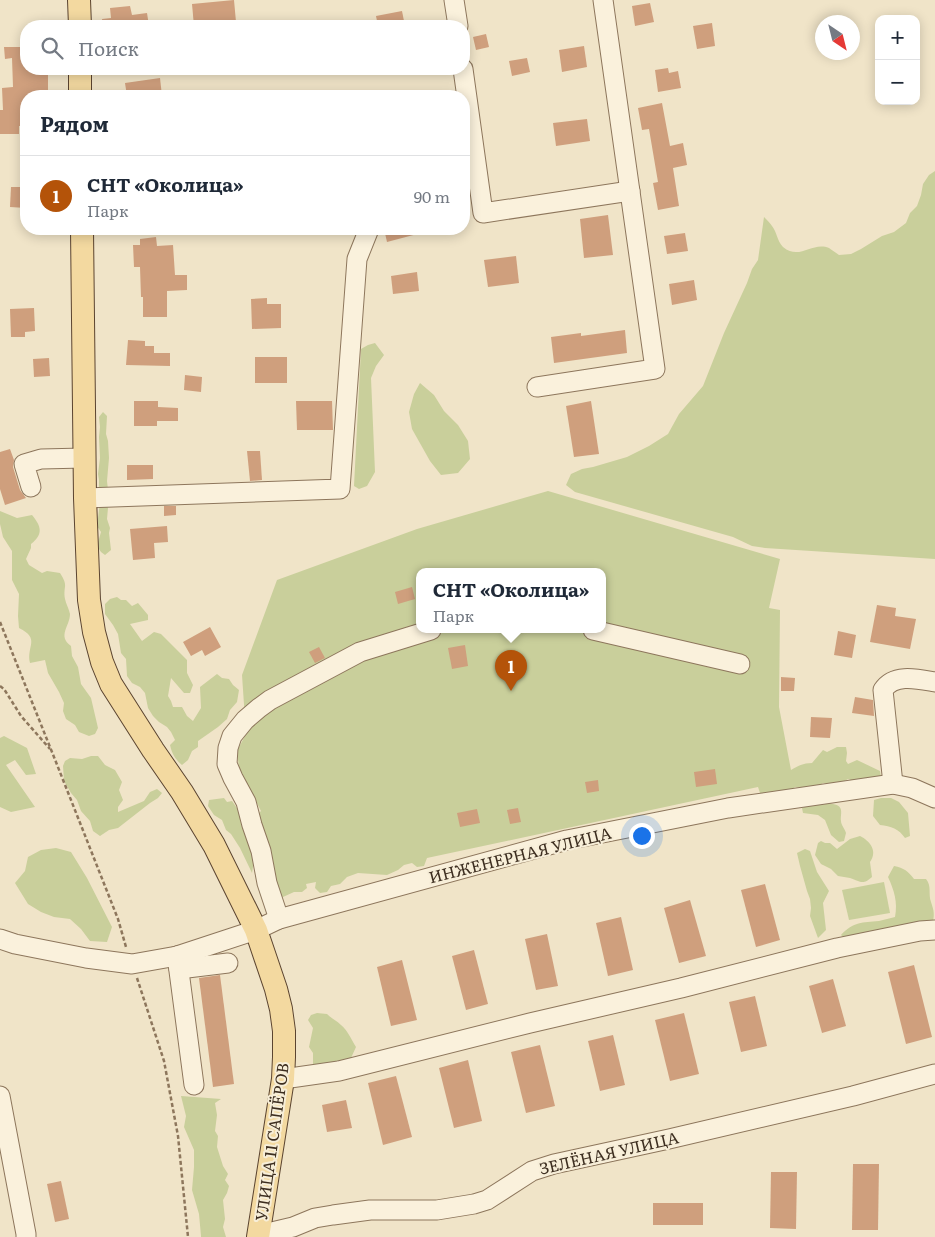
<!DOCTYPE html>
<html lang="ru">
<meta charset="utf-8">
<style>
body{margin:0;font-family:Literata,serif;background:#f6f6f7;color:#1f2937}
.controls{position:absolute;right:15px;top:15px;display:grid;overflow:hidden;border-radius:10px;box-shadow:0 2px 12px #0003}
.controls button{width:45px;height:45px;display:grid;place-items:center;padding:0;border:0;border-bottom:1px solid #e0e1e3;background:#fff;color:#1f2937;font:25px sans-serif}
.compass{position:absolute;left:815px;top:15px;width:45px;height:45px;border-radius:50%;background:#fff;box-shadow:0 2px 12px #0003;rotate:145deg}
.you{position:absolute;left:641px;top:835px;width:18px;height:18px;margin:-12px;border:4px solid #fff;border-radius:50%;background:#1a73e8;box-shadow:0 0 0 8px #1a73e833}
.badge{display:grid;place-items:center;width:32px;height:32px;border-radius:50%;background:#b45309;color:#fff;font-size:16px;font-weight:700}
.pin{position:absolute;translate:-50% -41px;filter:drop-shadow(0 1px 2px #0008)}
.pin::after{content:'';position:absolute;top:26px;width:18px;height:15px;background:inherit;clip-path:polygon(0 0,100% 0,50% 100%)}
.popup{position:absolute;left:416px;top:568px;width:190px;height:65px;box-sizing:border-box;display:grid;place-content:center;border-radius:10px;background:#fff;filter:drop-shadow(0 1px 4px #0005);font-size:16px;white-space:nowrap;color:#747a83}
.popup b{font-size:19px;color:#1f2937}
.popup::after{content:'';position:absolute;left:50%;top:100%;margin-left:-10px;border:10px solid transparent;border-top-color:#fff}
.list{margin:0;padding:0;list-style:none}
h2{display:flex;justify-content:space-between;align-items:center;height:65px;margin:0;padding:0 20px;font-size:21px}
h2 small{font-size:16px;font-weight:400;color:#747a83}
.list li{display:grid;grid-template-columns:32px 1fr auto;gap:15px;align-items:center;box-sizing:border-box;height:80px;padding:0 20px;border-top:1px solid #e0e1e3}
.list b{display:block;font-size:19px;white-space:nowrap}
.list p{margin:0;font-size:16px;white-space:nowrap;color:#747a83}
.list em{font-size:16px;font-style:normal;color:#747a83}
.icon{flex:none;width:28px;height:28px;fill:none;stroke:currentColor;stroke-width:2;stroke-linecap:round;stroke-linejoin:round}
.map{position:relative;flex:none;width:935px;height:1237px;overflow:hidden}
.search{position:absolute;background:#fff;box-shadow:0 2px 12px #0003;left:20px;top:20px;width:450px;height:55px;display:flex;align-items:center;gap:12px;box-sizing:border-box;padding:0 18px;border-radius:20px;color:#747a83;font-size:19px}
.panel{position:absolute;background:#fff;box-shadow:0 2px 12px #0003;left:20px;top:90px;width:450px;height:145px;border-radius:20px}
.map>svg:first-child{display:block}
.green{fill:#c9cf9b;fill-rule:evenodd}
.building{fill:#cf9f7d}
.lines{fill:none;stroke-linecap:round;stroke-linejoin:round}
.minor-casing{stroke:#8d765c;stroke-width:21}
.major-casing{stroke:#5b4430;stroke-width:24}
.path{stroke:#8d765c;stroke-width:2.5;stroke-dasharray:4 2.5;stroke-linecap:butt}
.minor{stroke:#faf1dc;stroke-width:19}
.major{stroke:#f3d9a0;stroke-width:22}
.labels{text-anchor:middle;stroke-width:4;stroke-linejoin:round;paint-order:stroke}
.street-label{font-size:16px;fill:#3d2e20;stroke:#f7eed8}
</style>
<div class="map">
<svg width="935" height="1237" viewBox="0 0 935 1237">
<rect width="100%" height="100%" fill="#f0e4c8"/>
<g class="green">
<path d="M935,171V559L765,548L752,546L733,537L575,492L566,485L571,474L582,469L593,467L627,457L649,446L668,434L679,414L703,386L724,333L747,283L752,269L758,260L764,217C767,220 770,223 772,226C777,232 777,241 783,247C800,261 812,241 829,248C832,250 836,253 839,255L851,254L861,249L882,236L894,232L906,223L910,213L917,206L921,195L923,184L929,175Z"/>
<polygon points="375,343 384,355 376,366 371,378 375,472 367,486 359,489 354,486 361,349 368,345"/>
<polygon points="420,383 434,395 444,411 458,425 468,441 470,459 458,473 441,475 430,461 412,429 409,412 414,394"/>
<polygon points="103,412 107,416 106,434 108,441 109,458 107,481 108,490 99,490 99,480 98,474 100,458 99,437 100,427 99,417"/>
<path d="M548,491L780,559L769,608L780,610L779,707L791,770C798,766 803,763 812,763L823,750L827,752L837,747H846L847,753L846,761L848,764L857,760L880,771L881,777L857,782L848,779C839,785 833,785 823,783C813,790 807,789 795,787L787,793H760L758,787L427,858L424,866L417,867L412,863L404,865L398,870L387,875L358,873L347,877L340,884L331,886L327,892L320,893L315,888L316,882L306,884L307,888L302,892H294L283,897L276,894L257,815L261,811L239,768L237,751L246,734L242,675L277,580L417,529ZM420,572H602V630H420Z"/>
<polygon points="100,502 105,502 108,508 107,519 110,528 109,533 111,550 105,555 101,552 97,546 101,532 97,526"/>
<path d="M0,511L17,518L32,515C41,526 44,534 31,544V548L26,559L29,565L42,573L47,571L60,573C69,587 63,585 65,599C66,604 69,609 70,614C70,626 57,636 71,646L72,656L78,667L81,684L91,698L98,728L95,734L89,736L79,732L75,725L66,719L63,711L64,703L59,692L48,673L45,660L30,663C26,646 41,639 19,628L18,616L19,594L12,580V551L3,537L0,524Z"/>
<path d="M117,597L121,600H126L132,606L138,603L148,615V620L130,624L142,641L154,632L161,634L187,660V673L193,685L190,693H184L171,678L168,696L171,701L173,707H182L187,716L193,721L201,708L200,687L217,674L222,678L229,679L233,685L239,690L237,702L230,710L227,719L218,727L198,741V747L192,751L188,760L182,765C175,759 172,754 170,745L175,740L171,732L167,727L159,722L153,716L148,708L145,693L140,687L132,683L127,676L126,659L121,653L118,634L113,625L105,614V604L110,599Z"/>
<polygon points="4,736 27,748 36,774 26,775 15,760 6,765 35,807 11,812 0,807 0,738"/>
<polygon points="91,756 98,756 105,765 115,770 122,782 119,790 123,800 118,807 118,812 144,801 150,792 157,789 162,793 158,798 150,803 118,828 109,830 100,836 93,831 90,821 81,811 77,800 71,793 64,781 63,766 65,761 70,758 82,759"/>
<polygon points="224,798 227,802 232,801 241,814 258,860 253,867 252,873 240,848 231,834 226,830 222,820 214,815 208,806 209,800"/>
<path d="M881,798H891L899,802L908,813L910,836L905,838C899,829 891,826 880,825L873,816L874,800Z"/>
<path d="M820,804C824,805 828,803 833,804C845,806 840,814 841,821C841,825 845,829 846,833L844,841L839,842L831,835L825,820L818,815L803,813L802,808L809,805Z"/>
<path d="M860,836C870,841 878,851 870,862L872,877C863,885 861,882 850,878C846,877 842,877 838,876L831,869L821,864L815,855L818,843L821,841L825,843H830L837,849L850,839Z"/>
<polygon points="56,848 71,852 87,878 112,927 107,942 90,941 81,929 70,919 54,917 41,912 28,904 15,883 25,871 28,857 41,850"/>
<polygon points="805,849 810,851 817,872 829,891 823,903 826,930 818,938 810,916 811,908 810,899 807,891 800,866 797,853"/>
<path d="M894,866C904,868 908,871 914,879H926C932,886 928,894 931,902C934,911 935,915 932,925L847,941L841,935C854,921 862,923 879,921C884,920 890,918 895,917C898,902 894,890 888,877Z"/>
<polygon points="884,882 890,913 849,920 842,890"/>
<path d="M317,1013L327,1014C332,1019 336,1020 341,1025C348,1031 351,1039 356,1047L351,1058L354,1066L316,1075L313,1065V1053L309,1047L313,1028L308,1020L311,1015Z"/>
<polygon points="181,1096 221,1099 215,1103 217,1115 215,1131 218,1136 217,1147 223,1166 228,1174 225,1180 229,1186 227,1193 223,1200 225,1219 223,1227 226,1237 201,1237 201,1236 199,1214 192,1190 194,1167 194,1150 184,1127 186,1116"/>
</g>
<g class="building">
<polygon points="234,0 236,22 194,26 192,4"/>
<polygon points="650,3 654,22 635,26 632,6"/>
<polygon points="130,6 132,15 147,13 149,26 103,26 102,19 111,18 110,8"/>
<polygon points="402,11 405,26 378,26 376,16"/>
<polygon points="712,23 715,46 697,49 693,26"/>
<polygon points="486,34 489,47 476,50 473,37"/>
<polygon points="584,46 587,67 562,72 559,50"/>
<polygon points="4,47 26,47 26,69 32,69 32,72 48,70 48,96 26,96 26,126 19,126 19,134 0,134 0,110 3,110 2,88 13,87 12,58 5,59"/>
<polygon points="527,58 530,72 512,76 509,61"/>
<polygon points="668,68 669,73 678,71 681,88 658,92 655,70"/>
<polygon points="160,78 162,96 127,96 125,83"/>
<polygon points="662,103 670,146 683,143 687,165 673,168 679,206 658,210 653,183 658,182 649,129 642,130 638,108"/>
<polygon points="587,119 590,141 556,146 553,123"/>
<polygon points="11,187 26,187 26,208 10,207"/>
<polygon points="608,215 613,255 584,258 580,219"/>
<polygon points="384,229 421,229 421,233 387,242"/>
<polygon points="685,233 688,251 667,254 664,236"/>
<polygon points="156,237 157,246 173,245 175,275 187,275 187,290 167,291 167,317 143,317 143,297 141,297 140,267 134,267 133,245 140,245 140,239"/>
<polygon points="516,256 519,283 488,287 484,260"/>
<polygon points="417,272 419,291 393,294 391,276"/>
<polygon points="694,280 697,300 672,305 669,284"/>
<polygon points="267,298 267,304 281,304 281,328 252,329 251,299"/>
<polygon points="34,308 35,331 25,332 25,337 11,337 10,309"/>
<polygon points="625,330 627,353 554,363 551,337 581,333 581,336"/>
<polygon points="128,340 145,341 145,346 154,346 154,353 170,353 170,366 126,365"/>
<rect x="255" y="357" width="32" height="26"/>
<polygon points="49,358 50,376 34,377 33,359"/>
<polygon points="185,375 202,377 201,392 184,390"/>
<polygon points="134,401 158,401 158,407 178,408 178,421 157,421 157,426 134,426"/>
<polygon points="296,401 332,401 333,430 297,430"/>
<polygon points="591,401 599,454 574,457 566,406"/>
<polygon points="10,449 14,460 13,467 20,490 26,498 5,505 0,489 0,452"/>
<polygon points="247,451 260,451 262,480 250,481"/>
<polygon points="127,465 153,465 153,479 127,480"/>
<polygon points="164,506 176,506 176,515 164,516"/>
<polygon points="167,526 168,542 154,543 155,558 133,560 130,529"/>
<polygon points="412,587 415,599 398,604 395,592"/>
<polygon points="877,605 896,608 895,616 916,619 910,649 870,642"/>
<polygon points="210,627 221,647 205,656 202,650 191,656 183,642"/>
<polygon points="838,631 856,635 852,658 834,655"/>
<polygon points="465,645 468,666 452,669 448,648"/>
<polygon points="319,647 325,658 315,663 309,652"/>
<polygon points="781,677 795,678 794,691 781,691"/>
<polygon points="855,697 873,700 874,716 852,713"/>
<polygon points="811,717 832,718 830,738 810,737"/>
<polygon points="715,769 717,784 696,787 694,772"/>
<polygon points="598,780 599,791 587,793 585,782"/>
<polygon points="518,808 521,822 510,824 507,810"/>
<polygon points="477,809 480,823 460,827 457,813"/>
<polygon points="765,884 780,940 756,947 741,890"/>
<polygon points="690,900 706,956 679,963 664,908"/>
<polygon points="621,917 633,970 608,976 596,923"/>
<polygon points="547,934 558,986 536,990 525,939"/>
<polygon points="474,950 488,1004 466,1010 452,956"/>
<polygon points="402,960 417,1020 391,1026 377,967"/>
<polygon points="914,965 932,1037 906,1044 888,972"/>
<polygon points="220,975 234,1084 213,1087 199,978"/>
<polygon points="833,979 846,1026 822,1033 809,986"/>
<polygon points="755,996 767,1046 741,1052 729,1002"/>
<polygon points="684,1013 699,1074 670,1081 655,1020"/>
<polygon points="613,1035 625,1085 600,1091 588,1041"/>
<polygon points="540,1045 555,1106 526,1113 511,1052"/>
<polygon points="468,1060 482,1121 454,1128 439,1068"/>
<polygon points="396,1076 412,1137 383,1145 368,1083"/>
<polygon points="346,1100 352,1128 327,1132 322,1105"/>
<polygon points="853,1164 879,1164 878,1230 852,1230"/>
<polygon points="771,1172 797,1172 796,1229 770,1228"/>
<polygon points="61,1181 69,1219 55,1222 47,1184"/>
<rect x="653" y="1203" width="50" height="22"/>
</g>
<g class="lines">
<defs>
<g id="minor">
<polyline points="454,0 458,26"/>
<polyline points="463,69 483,213 630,191"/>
<polyline points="537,387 655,369 603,0"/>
<polyline points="31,487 24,464 41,459 84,458"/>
<polyline points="85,498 340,489 357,259 369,229"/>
<polyline points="593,630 740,664"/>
<path d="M893,784L883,690C894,673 918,679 935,682"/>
<polyline points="279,919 267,883 261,851 252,825 246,802 233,778 227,764 228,748 232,736 245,720 259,708 270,700 360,652 431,630"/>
<polyline points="0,939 15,944 86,958 132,964 177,956 256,930 279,919 567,840 728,808 893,784 912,788 935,798"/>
<polyline points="177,956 194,1085"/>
<polyline points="179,969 228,963"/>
<polyline points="283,1079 339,1071 530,1023 681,988 837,948 920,931 935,930"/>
<polyline points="0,1096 26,1234 26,1237"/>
<polyline points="259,1235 293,1227 315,1218 333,1215 370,1210 437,1210 474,1204 487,1200 532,1171 554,1164 669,1139 853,1096 935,1074"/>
</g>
<g id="major">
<polyline points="79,0 80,26"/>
<polyline points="80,69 80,96"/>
<polyline points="82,229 85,498 89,600 94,632 102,662 111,684 153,750 182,792 214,845 256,930 276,989 281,1009 284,1031 284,1057 283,1079 258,1237"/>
</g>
</defs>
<use href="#minor" class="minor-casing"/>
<use href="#major" class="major-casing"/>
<g class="path">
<polyline points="0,622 52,752 118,919 126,947"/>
<polyline points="0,686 4,689 21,716 50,749"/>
<polyline points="137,978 164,1061 178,1136 188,1237"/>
</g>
<use href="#minor" class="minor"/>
<use href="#major" class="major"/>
</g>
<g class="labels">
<g class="street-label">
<text transform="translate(520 855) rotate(-14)" y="6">ИНЖЕНЕРНАЯ УЛИЦА</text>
<text transform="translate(272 1142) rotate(-82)" y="6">УЛИЦА 11 САПЁРОВ</text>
<text transform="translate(609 1153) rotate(-13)" y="6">ЗЕЛЁНАЯ УЛИЦА</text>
</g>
</g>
</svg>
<div class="controls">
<button>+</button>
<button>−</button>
</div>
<svg class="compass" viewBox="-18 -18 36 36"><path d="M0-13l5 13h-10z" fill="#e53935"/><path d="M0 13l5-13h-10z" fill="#747a83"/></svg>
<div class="you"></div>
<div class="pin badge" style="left:511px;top:691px">1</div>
<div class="popup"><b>СНТ «Околица»</b>Парк</div>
<div class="search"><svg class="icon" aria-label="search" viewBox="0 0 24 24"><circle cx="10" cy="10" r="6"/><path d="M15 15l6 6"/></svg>Поиск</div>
<section class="panel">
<h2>Рядом<small></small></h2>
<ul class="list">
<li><span class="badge">1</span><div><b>СНТ «Околица»</b><p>Парк</p></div><em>90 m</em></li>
</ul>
</section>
</div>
